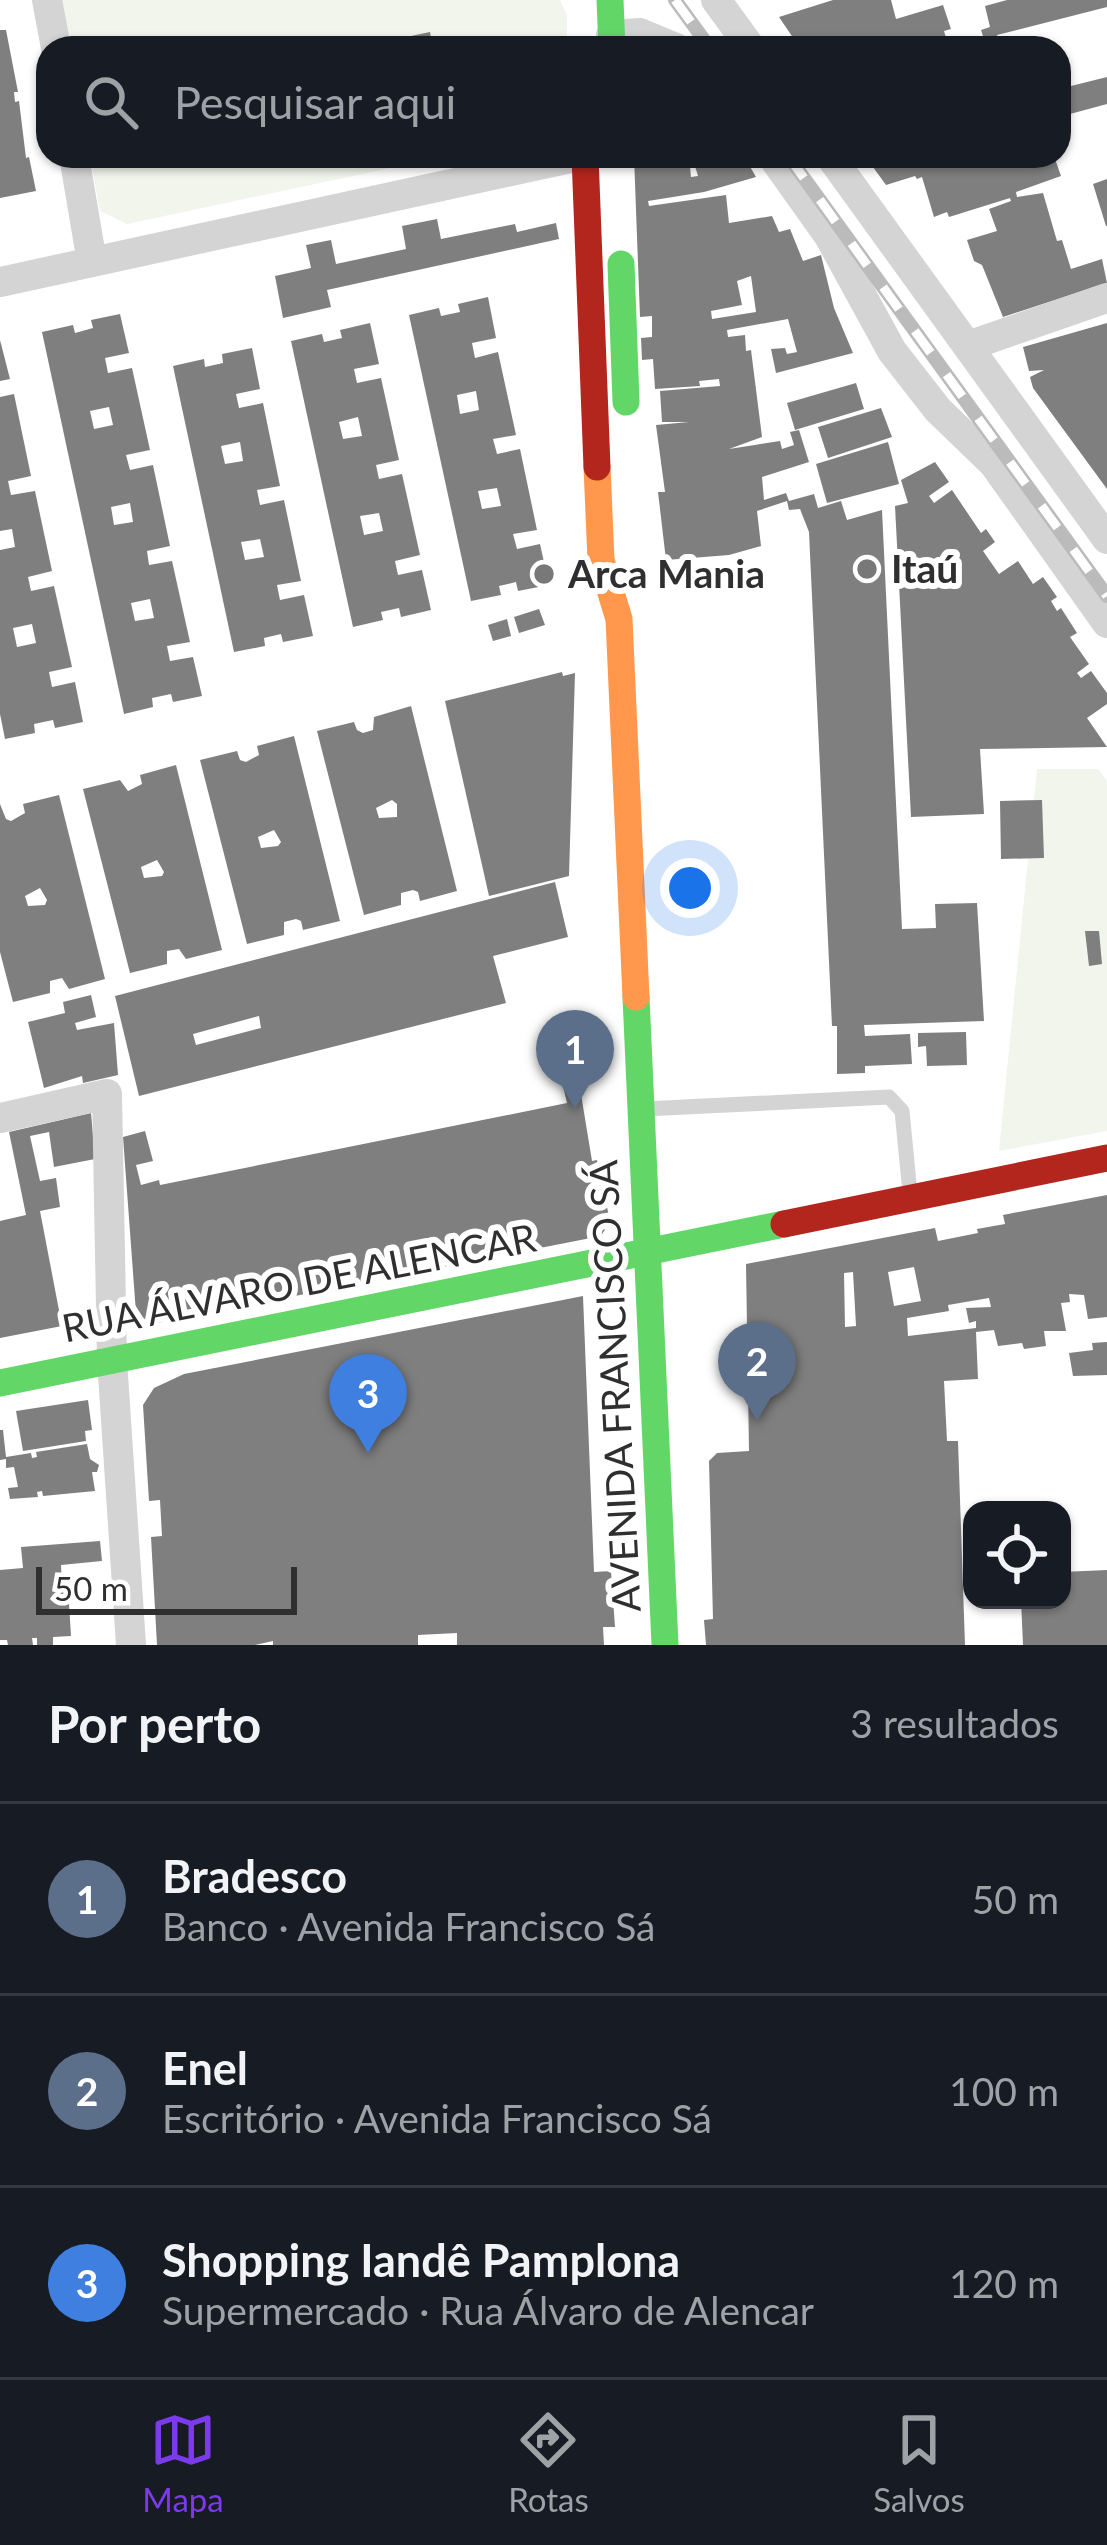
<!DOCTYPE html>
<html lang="pt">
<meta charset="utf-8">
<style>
body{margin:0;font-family:Lato,sans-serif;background:#20242c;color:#f1f3f6}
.controls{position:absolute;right:36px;bottom:36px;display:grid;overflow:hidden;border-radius:24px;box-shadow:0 3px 9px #0004}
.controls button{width:108px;height:108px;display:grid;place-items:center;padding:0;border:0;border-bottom:3px solid #363941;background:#171b24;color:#f1f3f6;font:60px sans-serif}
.scale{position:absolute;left:36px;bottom:30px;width:261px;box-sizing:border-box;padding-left:12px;border:6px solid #2f2f2f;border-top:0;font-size:33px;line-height:42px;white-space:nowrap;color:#2f2f2f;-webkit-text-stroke:9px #fff;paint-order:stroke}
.you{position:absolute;left:690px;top:888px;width:42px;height:42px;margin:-30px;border:9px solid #fff;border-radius:50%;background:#1a73e8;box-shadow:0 0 0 18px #1a73e833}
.badge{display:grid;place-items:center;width:78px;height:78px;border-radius:50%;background:#7c3aed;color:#fff;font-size:39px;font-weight:700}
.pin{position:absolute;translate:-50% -99px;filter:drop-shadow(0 3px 6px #0008)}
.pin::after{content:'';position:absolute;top:63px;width:42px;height:36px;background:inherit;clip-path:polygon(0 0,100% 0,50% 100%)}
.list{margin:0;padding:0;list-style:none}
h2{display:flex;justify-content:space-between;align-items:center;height:156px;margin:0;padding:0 48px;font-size:51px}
h2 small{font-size:39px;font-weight:400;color:#9ea1a6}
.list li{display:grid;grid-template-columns:78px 1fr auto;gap:36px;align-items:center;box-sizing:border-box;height:192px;padding:0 48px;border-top:3px solid #363941}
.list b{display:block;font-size:45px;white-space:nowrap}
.list p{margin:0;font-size:39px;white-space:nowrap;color:#9ea1a6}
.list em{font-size:39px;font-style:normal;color:#9ea1a6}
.icon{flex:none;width:66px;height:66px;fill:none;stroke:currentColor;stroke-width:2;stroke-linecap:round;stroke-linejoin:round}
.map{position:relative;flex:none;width:1107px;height:1645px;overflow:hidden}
.search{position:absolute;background:#171b24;box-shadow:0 3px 9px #0004;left:36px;right:36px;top:36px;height:132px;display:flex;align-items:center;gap:30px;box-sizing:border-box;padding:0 42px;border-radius:36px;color:#9ea1a6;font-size:45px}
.sheet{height:732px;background:#171b24}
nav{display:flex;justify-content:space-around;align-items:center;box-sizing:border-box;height:168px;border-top:3px solid #363941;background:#171b24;font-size:33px;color:#9ea1a6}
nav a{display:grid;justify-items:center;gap:6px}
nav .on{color:#7c3aed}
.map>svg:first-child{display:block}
.green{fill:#f1f5ec}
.building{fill:#7f7f7f;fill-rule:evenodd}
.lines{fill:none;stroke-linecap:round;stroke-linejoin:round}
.lane{stroke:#d4d4d4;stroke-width:15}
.street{stroke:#d4d4d4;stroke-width:30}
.fast{stroke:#63d668;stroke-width:27}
.slow{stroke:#ff974d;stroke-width:27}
.jam{stroke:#b3261e;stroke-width:27}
.rail-casing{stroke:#bbb;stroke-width:14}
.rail{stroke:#fff;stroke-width:9;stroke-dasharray:27;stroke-linecap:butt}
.poi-dot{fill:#787878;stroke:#fff;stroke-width:4.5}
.labels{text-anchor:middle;stroke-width:12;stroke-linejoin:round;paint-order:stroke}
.poi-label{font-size:39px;font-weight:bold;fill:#2f2f2f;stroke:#fff;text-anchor:start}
.street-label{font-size:39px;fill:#2f2f2f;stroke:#fff}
</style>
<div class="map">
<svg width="1107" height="1645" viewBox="0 0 1107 1645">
<rect width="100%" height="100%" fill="#fff"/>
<g class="green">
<polygon points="61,0 560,0 567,16 567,48 70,48"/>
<polygon points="90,156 447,156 127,224 100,211"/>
<polygon points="1037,769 1098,769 1107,781 1107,1131 999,1151"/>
</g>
<g class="building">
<polygon points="833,0 891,0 896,19 943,5 951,29 944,31 949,48 800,48 779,17"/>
<polygon points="1007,0 1107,0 1107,7 997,35 1001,48 987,48 981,30 990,27 985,6"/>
<polygon points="0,30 6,30 18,92 14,92 15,102 19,101 26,158 29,157 36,191 0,198"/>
<polygon points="430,32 433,48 414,48 411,36"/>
<polygon points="1107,77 1107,104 1059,117 1059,89"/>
<polygon points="325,156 368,156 369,161 326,168"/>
<path d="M634,156H689L691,177L698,176L692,156H744L756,177L704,192L648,201L649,206L726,195L729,223L772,216L779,232L790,229L803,261L821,255L834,308L853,353L776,373L771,349L785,348L787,354L797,352L788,319L727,330L728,337L745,335L746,351L751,350L762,437L729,449L780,441L782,449L794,445L790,432L799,430L809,462L762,477L764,500L786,493L789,501L814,494L818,508L841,501L847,520L882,510L902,929L936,928L935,904L977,903L984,1021L864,1025L865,1036L910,1034L912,1064L865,1066V1073L837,1074V1026H832L809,532L800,509L789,510L787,501L757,511L761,546L729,555L666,560L658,492H665L656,425L689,422H662L660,391L720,386L719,379L699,381L700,386L655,389L653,359L642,360L641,338L652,337V316L640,317ZM751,276L756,312L712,319L711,311L742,305L737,281Z"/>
<polygon points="865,156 1054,156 1061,176 1016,192 1017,197 1043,193 1057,241 1062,240 1071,269 1102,259 1107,283 1003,317 982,265 974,261 967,240 997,231 989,209 1011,201 1010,198 949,217 947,212 934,217 922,177 917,179 915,176 886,185"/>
<polygon points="1107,179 1107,226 1106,226 1093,184"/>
<polygon points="437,219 441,239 515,224 517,232 556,223 559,239 327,290 331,307 283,318 275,276 311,268 306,245 331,240 336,264 406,249 402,226"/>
<path d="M488,297L496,338L472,343L475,358L498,352L516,435L493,439L497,454L520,449L537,530L513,534L517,549L540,544L549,585L518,591L516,582L499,586L501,595L471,601L409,315L439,308L441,316L460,312L458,304ZM476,391L479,410L460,414L457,395ZM497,488L501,506L482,509L478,491Z"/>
<path d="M120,314L129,353L105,358L108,373L132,368L150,450L126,455L130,470L153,465L170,546L147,551L149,565L172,561L190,642L167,646L170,661L193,657L202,696L173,702L171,694L152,698L153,707L124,714L42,332L73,325L75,333L93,328L91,320ZM109,407L113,425L94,429L90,411ZM130,503L133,522L114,525L111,507ZM150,599L154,618L135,621L131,603Z"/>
<path d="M370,323L379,364L354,369L357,383L381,378L399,460L376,465L379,479L402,474L420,555L395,561L398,575L422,570L431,610L401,617L399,608L381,612L383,620L353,627L291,341L322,334L324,342L342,338L340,330ZM358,417L362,436L343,439L339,422ZM379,513L383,531L364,535L360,516Z"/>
<polygon points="1107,323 1107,489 1033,388 1030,377 1044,370 1029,371 1023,347"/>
<polygon points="0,340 10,379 0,381"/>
<path d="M252,348L260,389L236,394L239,408L263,403L280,486L257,490L260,505L284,500L301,581L277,585L280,600L304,595L313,636L283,642L281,634L264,638L265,646L234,652L173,366L204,359L205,367L223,363L222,354ZM240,442L243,461L225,464L221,446ZM260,539L264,557L245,560L241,542Z"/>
<polygon points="856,383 864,409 795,430 787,403"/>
<path d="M14,394L31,476L8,481L11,495L35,491L52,571L28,577L31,591L54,586L72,667L49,672L52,687L75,682L83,722L55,728L53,720L34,724L35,733L5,739L0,714V550L15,547L12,529L0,531V397ZM32,624L36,643L17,647L13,628Z"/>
<polygon points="881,408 892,437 828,458 818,427"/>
<polygon points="888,442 899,484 827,503 816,464"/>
<polygon points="935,462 949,482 929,496 934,503 952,490 981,533 986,529 995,542 983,551 999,574 1018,561 1033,584 1043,577 1057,597 1051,601 1057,611 1061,608 1077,633 1070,637 1089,664 1077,673 1081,678 1091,671 1107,693 1107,704 1087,718 1107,747 980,749 984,814 911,817 895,506 908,503 901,480"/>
<polygon points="539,609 545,625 519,633 514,617"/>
<polygon points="507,619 511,636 493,641 488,625"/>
<polygon points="562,672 563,676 575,673 569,876 489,896 445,701"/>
<path d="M411,706L457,891L420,901L418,892L413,890L401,893V905L364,915L317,731L354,722L357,730L363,733L373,730L374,717ZM392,800L397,804V817L379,818L376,808Z"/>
<path d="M294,736L340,921L303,930L301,921L296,919L284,922V935L247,944L200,760L237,751L240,760L246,762L259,755L257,746ZM274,830L281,842L278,846L261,848L258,837Z"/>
<path d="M176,765L222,950L186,959L179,949L167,951V964L130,973L83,789L120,780L128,791L142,784L140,775ZM157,860L164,872L162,876L144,878L141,867Z"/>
<path d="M59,795L105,979L69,989L62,978L50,981V993L13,1002L0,952V804L6,819L11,821L25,813L23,804ZM40,888L47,900L45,905L28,906L25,896Z"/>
<polygon points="1042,800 1044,858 1001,859 1000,801"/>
<path d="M555,882L568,937L493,956L506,1003L139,1096L115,996ZM259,1016L261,1028L196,1045L193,1034Z"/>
<polygon points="1085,931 1099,931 1102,964 1089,966"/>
<polygon points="91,995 96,1017 75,1023 77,1030 114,1023 118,1075 83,1083 82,1076 44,1088 28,1022 65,1013 63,1002"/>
<polygon points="966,1032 967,1065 927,1066 926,1046 918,1047 918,1033"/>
<polygon points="579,1082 592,1161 597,1160 610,1221 601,1236 152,1324 136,1313 123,1137 145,1131 153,1161 136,1165 141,1185 159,1180 160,1185 567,1103 563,1086"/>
<polygon points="91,1113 95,1159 54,1167 49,1132 30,1136 40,1181 56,1178 60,1207 40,1211 62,1326 0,1338 0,1221 26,1215 9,1132"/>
<path d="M1107,1195V1317L1088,1319L1084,1295L1069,1294L1070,1302L1061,1303L1066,1331H1044L1046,1346L1024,1349L1022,1343L998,1346L994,1330L976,1332L978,1379L944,1381L947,1441H958L965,1645H706L704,1620L713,1619L709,1461L717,1453L749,1451L746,1264L935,1228L938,1241L978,1233L977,1229L1005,1224L1003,1215ZM914,1267L921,1301L894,1306L888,1272ZM853,1272L856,1326L845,1327L844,1273ZM989,1298L991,1307L966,1308L969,1323L976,1321V1328L908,1336L907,1318L949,1311L948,1305Z"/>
<polygon points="583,1296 594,1572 611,1571 615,1627 603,1627 604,1645 457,1645 457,1633 418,1635 418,1645 273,1645 273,1641 255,1645 157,1645 151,1537 162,1536 160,1500 149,1501 143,1405 154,1388 184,1374"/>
<polygon points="1107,1342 1107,1375 1073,1376 1069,1353 1093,1350 1092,1343"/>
<polygon points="88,1400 92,1430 85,1431 86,1441 23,1451 16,1411"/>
<polygon points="0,1430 3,1430 6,1457 31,1453 32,1458 37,1457 36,1452 87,1444 90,1459 99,1465 97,1472 92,1472 95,1491 43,1496 42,1491 37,1492 38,1497 10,1499 8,1488 18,1487 14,1467 6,1468 6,1459 0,1460"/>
<polygon points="100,1541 102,1561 61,1565 62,1589 68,1588 71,1636 53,1637 53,1645 37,1645 37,1638 32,1638 33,1645 8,1645 7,1640 0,1640 0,1570 23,1568 21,1547"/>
<polygon points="1107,1570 1107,1645 1023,1645 1021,1600 1062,1600 1062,1572"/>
</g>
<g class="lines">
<polyline class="lane" points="644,1109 889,1097 902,1111 910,1193"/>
<g class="street">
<polyline points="47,0 56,48"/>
<polyline points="716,0 751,48"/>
<polyline points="611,35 640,33 676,48"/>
<polyline points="74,156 92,262"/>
<polyline points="772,156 829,236 892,351 938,410 994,464 1107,623"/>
<polyline points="830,156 1107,539"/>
<polyline points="0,282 580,156"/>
<polyline points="968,346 1107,298"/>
<polyline points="0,1118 107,1094 112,1360 131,1645"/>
</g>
<g class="fast">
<polyline points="610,0 612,48"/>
<polyline points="621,264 626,402"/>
<polyline points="636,997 665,1645"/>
<polyline points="0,1383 784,1224"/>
</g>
<polyline class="slow" points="597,467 601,560 619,619 636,997"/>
<g class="jam">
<polyline points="585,156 597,467"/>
<polyline points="784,1224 1107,1158"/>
</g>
<defs>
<g id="rail">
<polyline points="675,0 710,48"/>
<polyline points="788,156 1107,596"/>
</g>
</defs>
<use href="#rail" class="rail-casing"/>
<use href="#rail" class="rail"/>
</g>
<g class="poi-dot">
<circle cx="867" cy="569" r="12"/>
<circle cx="544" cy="574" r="12"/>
</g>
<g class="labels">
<g class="poi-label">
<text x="891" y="583">Itaú</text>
<text x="568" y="588">Arca Mania</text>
</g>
<g class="street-label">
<text transform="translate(299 1283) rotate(-11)" y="14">RUA ÁLVARO DE ALENCAR</text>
<text transform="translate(615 1386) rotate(-93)" y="14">AVENIDA FRANCISCO SÁ</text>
</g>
</g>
</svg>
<div class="controls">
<button><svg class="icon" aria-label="locate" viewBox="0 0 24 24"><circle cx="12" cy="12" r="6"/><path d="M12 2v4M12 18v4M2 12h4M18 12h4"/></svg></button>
</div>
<div class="scale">50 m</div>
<div class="you"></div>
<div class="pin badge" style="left:575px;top:1109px;background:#5c6f8a">1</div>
<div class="pin badge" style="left:757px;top:1421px;background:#5c6f8a">2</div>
<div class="pin badge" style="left:368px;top:1453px;background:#3f7fe0">3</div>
<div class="search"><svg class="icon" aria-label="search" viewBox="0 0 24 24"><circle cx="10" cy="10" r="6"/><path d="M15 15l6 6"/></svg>Pesquisar aqui</div>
</div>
<section class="sheet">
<h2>Por perto<small>3 resultados</small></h2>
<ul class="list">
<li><span class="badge" style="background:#5c6f8a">1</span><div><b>Bradesco</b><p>Banco · Avenida Francisco Sá</p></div><em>50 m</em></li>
<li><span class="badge" style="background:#5c6f8a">2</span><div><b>Enel</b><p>Escritório · Avenida Francisco Sá</p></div><em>100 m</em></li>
<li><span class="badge" style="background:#3f7fe0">3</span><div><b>Shopping Iandê Pamplona</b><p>Supermercado · Rua Álvaro de Alencar</p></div><em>120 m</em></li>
</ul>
</section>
<nav>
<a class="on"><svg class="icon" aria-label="map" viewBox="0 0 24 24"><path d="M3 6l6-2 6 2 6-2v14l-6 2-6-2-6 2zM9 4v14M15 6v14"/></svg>Mapa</a>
<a><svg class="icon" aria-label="directions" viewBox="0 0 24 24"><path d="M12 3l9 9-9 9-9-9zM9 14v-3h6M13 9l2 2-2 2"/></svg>Rotas</a>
<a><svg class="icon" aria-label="saved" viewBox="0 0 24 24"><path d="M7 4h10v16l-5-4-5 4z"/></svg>Salvos</a>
</nav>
